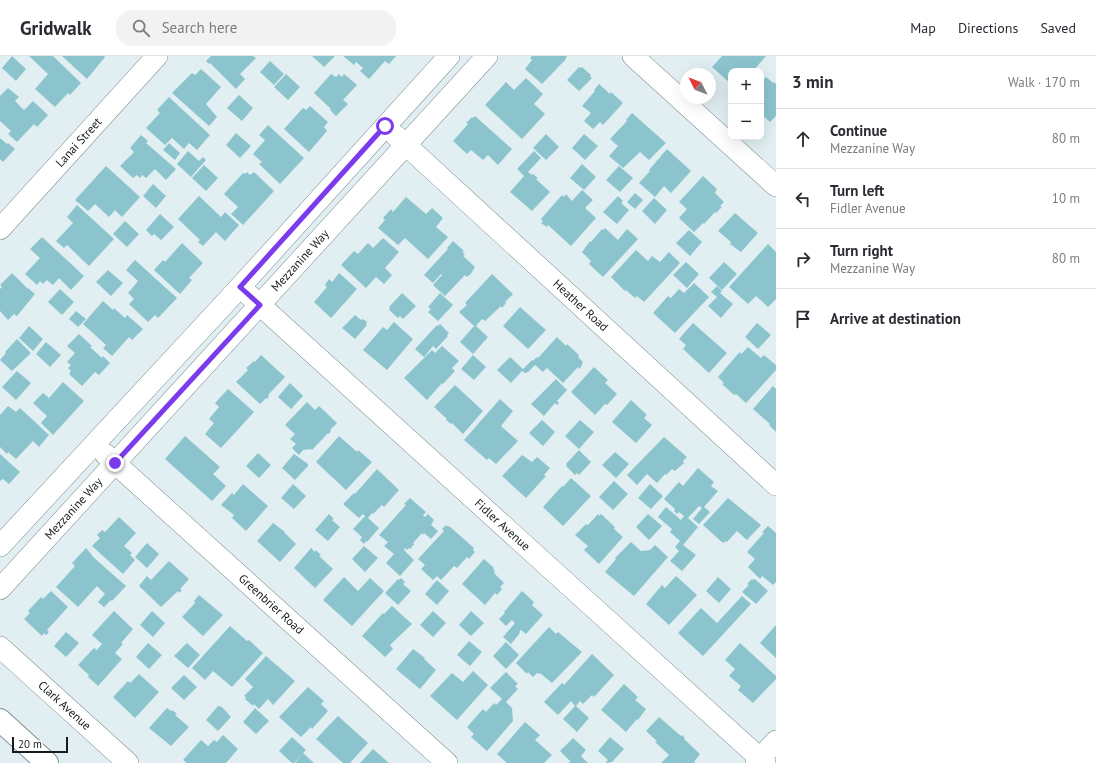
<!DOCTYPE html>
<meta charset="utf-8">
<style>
body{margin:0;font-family:"PT Sans",sans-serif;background:#f2f2f3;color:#2b2b33}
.controls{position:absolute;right:12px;top:12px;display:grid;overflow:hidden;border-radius:8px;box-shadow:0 4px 16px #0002}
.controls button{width:36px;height:36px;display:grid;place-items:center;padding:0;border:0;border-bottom:1px solid #e1e1e2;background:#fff;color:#2b2b33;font:20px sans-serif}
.compass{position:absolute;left:680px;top:12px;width:36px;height:36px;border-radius:50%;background:#fff;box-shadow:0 4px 16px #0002;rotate:312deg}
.scale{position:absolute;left:12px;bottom:10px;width:56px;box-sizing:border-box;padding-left:4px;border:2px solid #161b1c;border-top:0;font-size:11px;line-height:14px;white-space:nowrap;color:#161b1c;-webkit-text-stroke:3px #fff;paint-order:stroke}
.stop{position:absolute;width:12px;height:12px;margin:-9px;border:3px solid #7c3aed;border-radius:50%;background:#fff}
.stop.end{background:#7c3aed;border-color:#fff;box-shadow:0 1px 4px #0008}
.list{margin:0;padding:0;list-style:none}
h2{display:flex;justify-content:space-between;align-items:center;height:52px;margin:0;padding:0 16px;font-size:17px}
h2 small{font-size:13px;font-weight:400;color:#7c7c81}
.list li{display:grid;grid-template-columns:26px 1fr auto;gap:12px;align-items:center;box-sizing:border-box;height:60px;padding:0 16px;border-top:1px solid #e1e1e2}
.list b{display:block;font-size:15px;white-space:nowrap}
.list p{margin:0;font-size:13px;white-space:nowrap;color:#7c7c81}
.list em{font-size:13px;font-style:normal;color:#7c7c81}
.icon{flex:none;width:22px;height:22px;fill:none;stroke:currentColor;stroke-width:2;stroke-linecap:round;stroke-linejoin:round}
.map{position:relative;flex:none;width:776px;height:707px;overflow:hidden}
header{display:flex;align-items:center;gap:24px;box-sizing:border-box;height:56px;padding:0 20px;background:#fff;border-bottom:1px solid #e1e1e2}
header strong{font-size:19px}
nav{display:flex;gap:22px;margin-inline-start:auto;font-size:14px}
.search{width:280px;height:36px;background:#f2f2f3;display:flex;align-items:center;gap:10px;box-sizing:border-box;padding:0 14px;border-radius:16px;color:#7c7c81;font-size:15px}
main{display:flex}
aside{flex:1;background:#fff}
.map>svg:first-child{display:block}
.building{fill:#8cc4ce}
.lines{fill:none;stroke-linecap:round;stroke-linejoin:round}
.minor-casing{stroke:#839092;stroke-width:22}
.major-casing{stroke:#839092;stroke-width:24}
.minor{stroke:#fff;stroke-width:21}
.major{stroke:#fff;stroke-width:22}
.route{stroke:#7c3aed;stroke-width:5}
.labels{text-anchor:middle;stroke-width:4;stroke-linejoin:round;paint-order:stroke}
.street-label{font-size:12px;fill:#161b1c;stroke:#fff}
</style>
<header>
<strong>Gridwalk</strong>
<div class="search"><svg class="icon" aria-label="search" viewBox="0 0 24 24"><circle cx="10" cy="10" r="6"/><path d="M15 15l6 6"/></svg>Search here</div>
<nav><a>Map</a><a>Directions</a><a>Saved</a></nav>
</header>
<main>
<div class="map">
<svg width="776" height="707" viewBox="0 0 776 707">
<rect width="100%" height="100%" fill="#e1eff2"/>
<g class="building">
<polygon points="12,0 26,13 16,25 2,12"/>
<polygon points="29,0 53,0 81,27 70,39 68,37 55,51 35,33 48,18"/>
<polygon points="62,0 104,0 105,1 87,23"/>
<polygon points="211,0 253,0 256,2 240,18 245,23 236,33 210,7 209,8 206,5"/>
<polygon points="312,0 335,0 324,11"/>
<polygon points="343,0 396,0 389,8 385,5 369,23 360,15 363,12 356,6 354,9"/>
<polygon points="532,0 567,0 564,6 564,5 542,28 525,13 532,4 530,2"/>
<polygon points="722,0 766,0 753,15 749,12 746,15 731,15 731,28 712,11"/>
<polygon points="270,5 284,18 274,29 260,16"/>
<polygon points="579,11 581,12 582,11 591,19 590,21 592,22 579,35 567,24"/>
<polygon points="201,13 221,31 206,48 217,61 209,70 172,37 192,17 195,19"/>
<polygon points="286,18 300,31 288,44 274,31"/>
<polygon points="331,18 336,21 339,18 342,21 344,18 357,29 343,44 348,48 336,60 330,54 331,53 314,37"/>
<polygon points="766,21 773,27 774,26 776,28 776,60 770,66 762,59 761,60 761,26"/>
<polygon points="526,22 543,38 534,48 545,58 522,83 485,49 506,26 514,34"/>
<polygon points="599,28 610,38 611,36 623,47 603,69 600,66 593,73 584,65 591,57 582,50 595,35 594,34"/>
<polygon points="8,32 19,41 15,45 24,54 33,45 48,59 37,71 34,68 17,86 8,78 11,75 0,65 0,40"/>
<polygon points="239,39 253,52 242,65 227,52"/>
<polygon points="169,41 210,79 197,94 189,87 184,93 172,82 165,89 146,72 160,57 157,54"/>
<polygon points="310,50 328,66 324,71 327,75 309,96 284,73 303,52 306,54"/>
<polygon points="632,57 666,87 649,104 640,96 623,112 609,100 618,90 610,83 627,65 626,64"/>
<polygon points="475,60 512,93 498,109 488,99 483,104 471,94 467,98 453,85 468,68 466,67 472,61 473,62"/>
<polygon points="268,69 304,102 280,128 259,108 262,106 253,98 265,84 259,79"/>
<polygon points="236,77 251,90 240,102 226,89"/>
<polygon points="546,78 559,91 546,104 533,92"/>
<polygon points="584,78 598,90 585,104 572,92"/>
<polygon points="141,79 148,85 146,87 176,113 166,124 155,113 146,122 142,119 140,122 137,119 133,122 120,110 134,96 130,92"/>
<polygon points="0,82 7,88 8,87 15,93 3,106 0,103"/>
<polygon points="169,87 180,97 175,104 163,94"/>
<polygon points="667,93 691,115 671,137 664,130 655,141 639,127 650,115 649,114"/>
<polygon points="188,95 199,105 203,101 206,104 191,121 177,108"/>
<polygon points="534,95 541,102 528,116 532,119 533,118 538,122 536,123 550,136 532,155 510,136 524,120 517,113"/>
<polygon points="582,108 596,121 584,134 570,122"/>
<polygon points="204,109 218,122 206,135 192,122"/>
<polygon points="106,110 140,141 122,161 115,154 109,161 95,148 88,155 75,144"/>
<polygon points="619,110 633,122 620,136 606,124"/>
<polygon points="247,116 250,119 254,116 274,135 243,169 231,158 238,151 224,138 243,117 245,118"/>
<polygon points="703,120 717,133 715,137 724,146 720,150 722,151 716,157 715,156 704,168 703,167 694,176 679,162 687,153 679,146"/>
<polygon points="153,128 166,140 156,152 143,140"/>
<polygon points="582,134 593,144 585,152 596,162 571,190 548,169 547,171 541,167 543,165 541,163 562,139 564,141 566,138 572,145"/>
<polygon points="635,137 643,144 635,153 627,146"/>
<polygon points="199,140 221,161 225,156 239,169 225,185 216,176 203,190 198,186 200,184 178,163"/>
<polygon points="618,140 623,145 621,147 629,154 617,168 603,156"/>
<polygon points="406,141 426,158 432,152 443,162 436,171 448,181 428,203 405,182 398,189 378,172 385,164 383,162 391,153 393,156"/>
<polygon points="654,142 667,154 655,168 642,155"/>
<polygon points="77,149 114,183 89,210 67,189 64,192 56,185 73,167 67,161"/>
<polygon points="735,157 758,177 741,196 730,188 731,186 718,175"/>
<polygon points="160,158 174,171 161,184 154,178 152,180 146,174"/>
<polygon points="125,165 139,178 127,191 113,178"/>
<polygon points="605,172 618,184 627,173 638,183 603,221 589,208 591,205 582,196 590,185 591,186 602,173 603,174"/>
<polygon points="689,174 702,186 690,200 676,187"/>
<polygon points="42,181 84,220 71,234 59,222 53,229 47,224 43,228 40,225 37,229 25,218 40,202 30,193"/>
<polygon points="383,182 399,196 385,212 392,219 384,228 376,221 366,232 341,209 354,195 358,198 368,187 373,192"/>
<polygon points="453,185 464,195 462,196 465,198 463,200 475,211 470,219 469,219 467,221 465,219 445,240 433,229 442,219 441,218 433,227 424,219 448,193 447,192"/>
<polygon points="182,187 203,207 189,222 192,224 180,238 154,214 163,204 165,206"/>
<polygon points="768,188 776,196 776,243 768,251 756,240 748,248 729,231"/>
<polygon points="636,194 648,205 652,200 660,206 669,196 680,207 644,246 637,240 635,242 626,234 625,235 611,221"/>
<polygon points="135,204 177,242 158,262 155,259 148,266 129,248 134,243 128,237 138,225 126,214"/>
<polygon points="686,206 699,218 687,232 673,219"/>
<polygon points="724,206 737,218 722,234 709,222"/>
<polygon points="108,214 123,227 111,240 96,226"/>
<polygon points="12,217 28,233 28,232 35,238 17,260 14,258 8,264 0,255 0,233 2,231 0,229"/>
<polygon points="339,217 357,233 331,262 314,246 327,231 325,229 329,223 332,226"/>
<polygon points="492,218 513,238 505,246 506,247 502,252 501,250 485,265 482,263 476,270 488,281 473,298 460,286 474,270 459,256 467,249 465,247"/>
<polygon points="694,227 709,241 675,277 653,257 668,240 671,242 679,233 684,237"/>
<polygon points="717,230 722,235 720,237 733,248 721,262 708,250 717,241 711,236"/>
<polygon points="60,233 74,246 62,259 48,246"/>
<polygon points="402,237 416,250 403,263 400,260 398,262 389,254 390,252 389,251"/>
<polygon points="440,237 453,249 438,265 428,256 431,253 428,251"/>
<polygon points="103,245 113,254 114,252 125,262 127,259 143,273 132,284 129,281 112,300 103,292 106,289 83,268"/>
<polygon points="520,251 546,274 528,293 503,270"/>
<polygon points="76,255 86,263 78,271 69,263"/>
<polygon points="355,259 361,264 363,263 367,266 366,268 367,269 355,283 342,272"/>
<polygon points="394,266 413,283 387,314 363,294 383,271 387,274"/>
<polygon points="693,267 727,297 709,317 683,293 686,289 679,283"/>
<polygon points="757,267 771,279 758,293 745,281"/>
<polygon points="440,268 449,277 447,279 448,280 436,293 433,290 424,301 415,293 437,269 438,270"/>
<polygon points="29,270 43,283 33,295 19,282"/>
<polygon points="79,278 92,290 90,291 102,302 103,300 110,307 99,319 95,316 82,330 69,318 71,315 68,312 71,309 67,306 75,297 67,290"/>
<polygon points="557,281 566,290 567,288 579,299 578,301 583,306 580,313 578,311 563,327 547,312 543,316 535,309 528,316 525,317 522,315 511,327 497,314 510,301 523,313 532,304 533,305 537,301 538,302"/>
<polygon points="17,283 31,297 12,315 0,304 6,297 5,296"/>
<polygon points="46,286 61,299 50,311 36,298"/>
<polygon points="442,290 459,305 452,312 455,315 443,328 442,327 427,344 404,322 432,294 435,297"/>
<polygon points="748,291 761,302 764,299 776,309 776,314 746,347 736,338 734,339 722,328 724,327 718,321 737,299 740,296 741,298"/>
<polygon points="261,299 285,321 268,339 269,340 267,343 266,342 260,348 236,326 248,314 246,312 254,305 255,306"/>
<polygon points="473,299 486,311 474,324 461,313"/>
<polygon points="594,311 608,324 605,327 617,338 607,349 605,348 595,359 571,336"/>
<polygon points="17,315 31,327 16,344 2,331"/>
<polygon points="556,323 567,334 557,345 559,347 557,349 555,347 544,360 531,348"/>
<polygon points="63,326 84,345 53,379 41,367 47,360 33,347 43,337 49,342"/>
<polygon points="290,327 303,340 291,353 278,341"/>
<polygon points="455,329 483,355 463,378 452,367 451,368 446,364 447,363 434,351"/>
<polygon points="773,330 776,333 776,376 769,369 770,368 753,353"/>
<polygon points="228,333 254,356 221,392 205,378 214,367 209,363 219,351 215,347"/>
<polygon points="500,343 513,355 501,370 518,385 496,408 489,402 487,404 464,384"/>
<polygon points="631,344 647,359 644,362 652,369 636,387 612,366"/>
<polygon points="307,346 315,354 319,350 337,367 330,374 331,375 329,378 328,377 312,394 311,393 303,394 299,399 292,392 296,388 290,383 295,378 285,369"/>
<polygon points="8,350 16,356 20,352 49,379 39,391 33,385 16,403 8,396 7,398 0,391 0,359"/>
<polygon points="542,364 555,376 543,390 529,377"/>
<polygon points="580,364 594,376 579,393 565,380"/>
<polygon points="185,380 220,411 213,418 226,430 212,445 165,403"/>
<polygon points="339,380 357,396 358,394 372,406 346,434 316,406"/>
<polygon points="664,381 687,401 683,405 684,407 675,415 672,413 666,419 665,418 657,427 647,418 637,429 627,419"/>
<polygon points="579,394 591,406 579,419 577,417 575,419 566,410 567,409 566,408"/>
<polygon points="615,396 629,408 616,422 602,409"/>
<polygon points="258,397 271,409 259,422 246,410"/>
<polygon points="0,398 20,416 9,428 3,423 0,425"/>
<polygon points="294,398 308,408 308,410 295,424 282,412"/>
<polygon points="522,399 532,406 537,401 550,412 544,419 546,420 526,442 502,420"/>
<polygon points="698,412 714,426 711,430 718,435 704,451 710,456 699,468 693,463 702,452 699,450 688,462 698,471 683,489 696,499 682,515 670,505 679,495 675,491 680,485 670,476 672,473 658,461 666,451 681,464 684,460 679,456 677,458 674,455 675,453 664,443 679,426 683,430"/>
<polygon points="377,413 399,434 384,451 382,449 373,458 372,457 368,462 379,472 367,486 366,485 364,488 360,484 362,481 353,473 365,460 363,458 359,462 343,448 354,437 355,438"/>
<polygon points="571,422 591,440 563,470 543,451 562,430 563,431"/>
<polygon points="614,425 628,438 613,454 599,441"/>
<polygon points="243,428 268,450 246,475 232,462 234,459 221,449 232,437 234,439"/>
<polygon points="293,428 306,440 294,453 281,442"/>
<polygon points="650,428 663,440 651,453 638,442"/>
<polygon points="410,442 426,456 423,459 425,461 428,458 434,464 431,469 438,475 431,483 424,477 423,479 422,477 413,487 414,488 410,493 409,492 407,494 405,492 404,494 414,504 400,520 386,507 394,498 384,490 388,486 379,479 406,449 404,448"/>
<polygon points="728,442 761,469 747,484 737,475 727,486 726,485 723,487 703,469"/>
<polygon points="329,458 334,463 332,464 340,471 328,485 315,474"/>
<polygon points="598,458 599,460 601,458 615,471 614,473 623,481 599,508 584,494 588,490 575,479 586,468 588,469"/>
<polygon points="648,458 662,470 649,484 636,471"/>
<polygon points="119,461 136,477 124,490 132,497 130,499 135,504 123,518 92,490 100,482 97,479 102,474 105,476"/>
<polygon points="273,467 285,476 284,476 296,488 280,506 257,485"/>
<polygon points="446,469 448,471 449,470 474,492 473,494 475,496 469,503 467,501 457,512 454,510 441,524 437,520 433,524 421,513 425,509 418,503 444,475 442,473"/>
<polygon points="768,470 776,477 776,526 773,529 762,520 760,523 748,511 755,503 747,496 764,477 762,476"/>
<polygon points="631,486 641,495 650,494 655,489 668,501 634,540 605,516 616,503 615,502"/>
<polygon points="147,487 159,498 147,512 135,501"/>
<polygon points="364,490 378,502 365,516 352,503"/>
<polygon points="86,492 92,499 92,500 126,530 112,545 111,544 104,551 98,546 105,538 97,530 78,551 56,531 75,510 72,507"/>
<polygon points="311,492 315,496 316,494 321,499 319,500 333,513 315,532 294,512"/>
<polygon points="484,503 494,512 493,513 495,515 494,517 504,527 500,531 502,533 497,539 495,537 485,549 462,528"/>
<polygon points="169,505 189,523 180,533 182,534 179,537 178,535 161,551 139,530 147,520 151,524"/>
<polygon points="676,520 697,539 669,569 646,548 662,529 665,532"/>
<polygon points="344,521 358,535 370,522 384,535 352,570 323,544"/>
<polygon points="718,521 731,533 719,547 706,535"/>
<polygon points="401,522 405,526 403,528 411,535 398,549 385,537 398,523 399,524"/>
<polygon points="752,523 753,524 755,523 768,535 756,548 742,536 749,529 747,528"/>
<polygon points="437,524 449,535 437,549 425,538"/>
<polygon points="51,535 68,551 47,574 49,576 46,579 44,577 42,580 24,563 30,557 28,555 41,541 43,543"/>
<polygon points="522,535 534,546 532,549 543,559 526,578 521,574 519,576 520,577 511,588 503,581 515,567 512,564 506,570 499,563 505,557 504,556"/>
<polygon points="199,539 223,559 203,580 182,561 195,547 194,545"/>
<polygon points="742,540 751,548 703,600 678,577 701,552 717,567"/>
<polygon points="392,550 412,568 390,589 393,593 385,601 362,580 383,557 384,558"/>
<polygon points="114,555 133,573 121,587 123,588 115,597 122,603 98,630 88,621 89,619 78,609 94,592 97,594 102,588 92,579"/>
<polygon points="152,555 165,567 153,581 140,569"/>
<polygon points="433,555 446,567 433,581 420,569"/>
<polygon points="471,555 484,567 471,580 459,569"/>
<polygon points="776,569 776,602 760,587"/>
<polygon points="230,570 247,585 249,584 263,597 232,631 213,615 205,624 192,612"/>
<polygon points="549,571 556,578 558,576 582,596 552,627 540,617 539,618 537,617 533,621 528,616 527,618 516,607"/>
<polygon points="66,576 79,587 66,601 54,590"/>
<polygon points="469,585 482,596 470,610 457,599"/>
<polygon points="506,586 519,599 506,613 493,600"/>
<polygon points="148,587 162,599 149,613 136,601"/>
<polygon points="187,587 200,599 188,612 174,600"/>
<polygon points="740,587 776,620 776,623 753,647 738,634 741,630 729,620 735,613 725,604"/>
<polygon points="413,593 425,602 424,603 436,614 420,633 396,613"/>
<polygon points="592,598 614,619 594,641 592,639 583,648 580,645 576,650 589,662 577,676 563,663 575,650 571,645 558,659 544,646 562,627 564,629"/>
<polygon points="266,600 295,625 273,649 268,643 259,653 254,648 253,650 245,643 246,641 244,640 253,631 245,623"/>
<polygon points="473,615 488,629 457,664 430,640 452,617 463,626"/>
<polygon points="506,616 518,628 515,630 518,633 506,646 512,652 513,665 487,695 471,681 474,678 467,671 483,653 486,656 494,647 496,649 502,643 490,632"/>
<polygon points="139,618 159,636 135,662 113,641 128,625 130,627"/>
<polygon points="184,619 197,631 184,644 171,632"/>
<polygon points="624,628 638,641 635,644 646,653 638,664 637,663 626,676 601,654"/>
<polygon points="308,631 324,645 321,648 328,655 312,673 311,671 301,681 279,661"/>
<polygon points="218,650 222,651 231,661 218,675 206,664"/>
<polygon points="167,652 171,655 172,654 177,658 175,659 189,671 171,690 149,672"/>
<polygon points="255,652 269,665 256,678 243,666"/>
<polygon points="338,660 368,687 350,707 343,707 316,683"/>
<polygon points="659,661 681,680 682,679 685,682 684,683 700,698 694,706 695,707 661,707 669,699 655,686 657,685 646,675"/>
<polygon points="525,666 540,679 535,684 552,699 544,707 507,707 497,698"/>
<polygon points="223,679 238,693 226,707 187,707 183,704 201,684 208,690 214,684 217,686"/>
<polygon points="292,681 306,694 294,707 292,707 279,695"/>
<polygon points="610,681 624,693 612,706 607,707 606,706 608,704 598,695"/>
<polygon points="573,682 586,694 581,700 588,707 569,707 570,705 560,695"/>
<polygon points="373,693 389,707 360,707"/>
<polygon points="303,697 314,707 295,707"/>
</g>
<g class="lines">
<defs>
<g id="minor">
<polyline points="633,0 776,130"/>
<path id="s1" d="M395,79L776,429"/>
<path id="s2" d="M0,173L157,0"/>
<path id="s3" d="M240,231L765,707"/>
<path id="s4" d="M105,398L447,707"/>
<polyline points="0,490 240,231 449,0"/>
<path id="s5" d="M0,533L487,0"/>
<path id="s6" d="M0,591L128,707"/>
<polyline points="756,707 776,685"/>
</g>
<polyline id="major" points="0,664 47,707"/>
</defs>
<use href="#minor" class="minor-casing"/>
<use href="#major" class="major-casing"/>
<use href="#minor" class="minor"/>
<use href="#major" class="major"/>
</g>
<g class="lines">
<polyline class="route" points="115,407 260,249 240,231 385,70"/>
</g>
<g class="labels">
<g class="street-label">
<text dy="4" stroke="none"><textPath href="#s2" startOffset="117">Lanai Street</textPath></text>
<text dy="4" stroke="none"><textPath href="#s5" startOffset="445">Mezzanine Way</textPath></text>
<text dy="4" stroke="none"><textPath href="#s1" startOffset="252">Heather Road</textPath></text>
<text dy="4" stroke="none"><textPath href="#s5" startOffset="109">Mezzanine Way</textPath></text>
<text dy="4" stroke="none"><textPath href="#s3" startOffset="354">Fidler Avenue</textPath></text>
<text dy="4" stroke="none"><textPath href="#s4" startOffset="224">Greenbrier Road</textPath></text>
<text dy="4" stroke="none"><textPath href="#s6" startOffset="87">Clark Avenue</textPath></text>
</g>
</g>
</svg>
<div class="controls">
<button>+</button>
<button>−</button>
</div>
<svg class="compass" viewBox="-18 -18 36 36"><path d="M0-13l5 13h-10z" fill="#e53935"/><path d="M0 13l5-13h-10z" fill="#7c7c81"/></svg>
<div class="scale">20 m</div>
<div class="stop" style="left:385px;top:70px"></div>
<div class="stop end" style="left:115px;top:407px"></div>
</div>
<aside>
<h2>3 min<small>Walk · 170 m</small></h2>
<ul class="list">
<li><svg class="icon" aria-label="ahead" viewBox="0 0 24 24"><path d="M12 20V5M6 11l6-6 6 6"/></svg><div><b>Continue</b><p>Mezzanine Way</p></div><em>80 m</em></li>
<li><svg class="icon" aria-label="left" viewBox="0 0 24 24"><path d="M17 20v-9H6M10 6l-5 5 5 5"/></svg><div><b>Turn left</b><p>Fidler Avenue</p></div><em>10 m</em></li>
<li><svg class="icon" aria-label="right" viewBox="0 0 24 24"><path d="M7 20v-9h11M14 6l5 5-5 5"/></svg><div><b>Turn right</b><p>Mezzanine Way</p></div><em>80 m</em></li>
<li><svg class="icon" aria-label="arrive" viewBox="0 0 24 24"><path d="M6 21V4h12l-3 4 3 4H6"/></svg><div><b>Arrive at destination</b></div></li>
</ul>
</aside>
</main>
